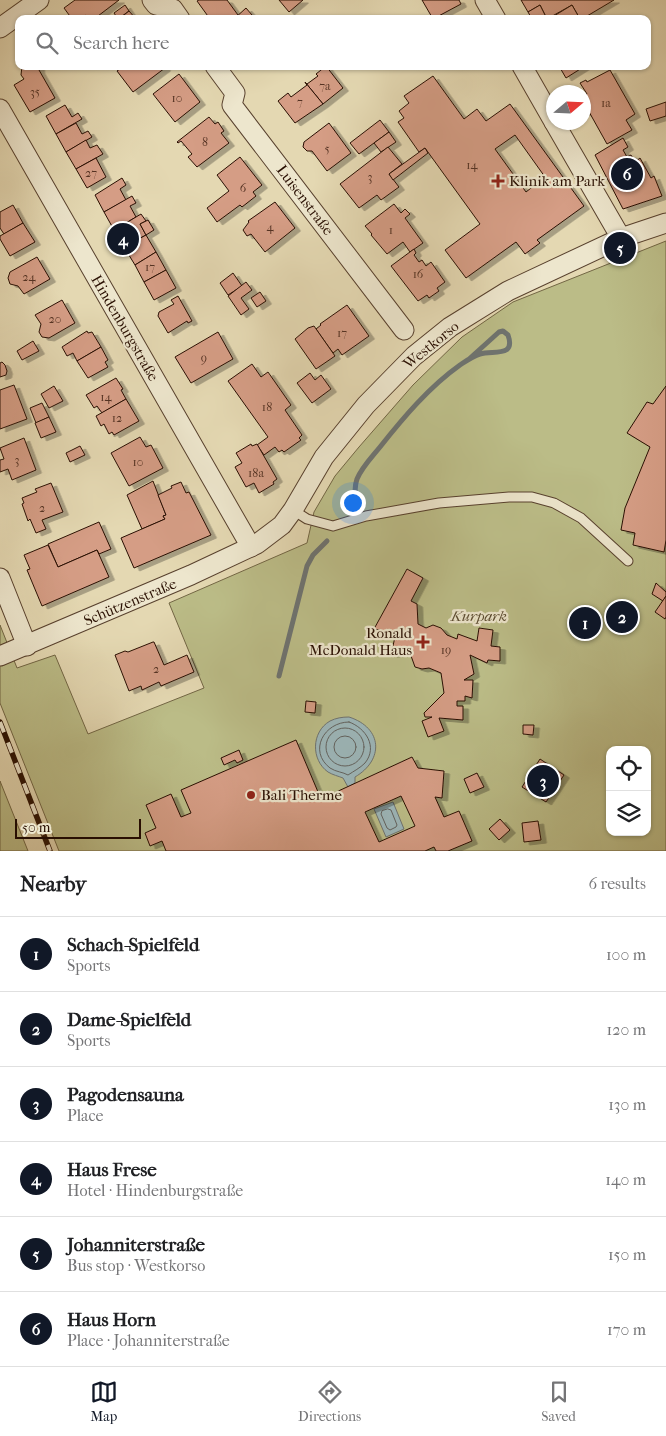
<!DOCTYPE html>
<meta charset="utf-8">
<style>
body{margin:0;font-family:"IM FELL French Canon",serif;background:#f6f6f6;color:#202124}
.controls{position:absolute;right:15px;bottom:15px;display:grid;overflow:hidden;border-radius:10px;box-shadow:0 1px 4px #0004}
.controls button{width:45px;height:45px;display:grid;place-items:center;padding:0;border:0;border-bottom:1px solid #e0e0e0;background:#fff;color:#202124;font:25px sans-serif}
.compass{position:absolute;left:546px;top:85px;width:45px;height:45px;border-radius:50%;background:#fff;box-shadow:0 1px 4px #0004;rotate:71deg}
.scale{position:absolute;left:15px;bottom:12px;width:126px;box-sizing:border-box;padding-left:5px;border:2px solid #290f02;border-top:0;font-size:14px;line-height:18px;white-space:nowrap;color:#290f02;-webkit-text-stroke:4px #ede6cd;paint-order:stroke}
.you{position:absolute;left:352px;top:502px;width:18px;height:18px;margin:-12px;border:4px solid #fff;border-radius:50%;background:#1a73e8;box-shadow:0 0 0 8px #1a73e833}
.badge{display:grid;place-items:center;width:32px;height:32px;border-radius:50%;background:#111827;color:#fff;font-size:16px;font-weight:700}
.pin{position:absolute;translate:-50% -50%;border:2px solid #fff;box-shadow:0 1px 5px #0006}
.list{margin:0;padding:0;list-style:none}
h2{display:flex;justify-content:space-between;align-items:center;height:65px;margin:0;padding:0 20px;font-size:21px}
h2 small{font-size:16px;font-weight:400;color:#757577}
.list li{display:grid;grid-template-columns:32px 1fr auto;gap:15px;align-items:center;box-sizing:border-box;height:75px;padding:0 20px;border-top:1px solid #e0e0e0}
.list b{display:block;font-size:19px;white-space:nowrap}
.list p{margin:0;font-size:16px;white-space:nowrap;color:#757577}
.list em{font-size:16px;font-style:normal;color:#757577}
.icon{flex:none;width:28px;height:28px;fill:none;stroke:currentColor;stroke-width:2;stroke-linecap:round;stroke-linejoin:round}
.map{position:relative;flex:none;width:666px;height:851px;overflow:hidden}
.search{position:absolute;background:#fff;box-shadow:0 1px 4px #0004;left:15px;right:15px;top:15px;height:55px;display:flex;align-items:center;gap:12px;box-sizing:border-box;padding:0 18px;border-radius:10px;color:#757577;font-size:19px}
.sheet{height:515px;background:#fff}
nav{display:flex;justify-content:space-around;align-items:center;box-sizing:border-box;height:70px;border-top:1px solid #e0e0e0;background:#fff;font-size:14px;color:#757577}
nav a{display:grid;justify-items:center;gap:2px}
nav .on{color:#111827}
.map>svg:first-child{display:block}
.green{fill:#bbbc87;stroke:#726644;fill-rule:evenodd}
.water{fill:#9cb6b9;stroke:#6e7370}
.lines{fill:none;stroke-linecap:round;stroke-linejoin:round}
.shore{stroke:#62625e;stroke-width:1}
.stream{stroke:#6e7370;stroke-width:5}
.building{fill:#d59d85;stroke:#290f02;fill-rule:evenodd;filter:url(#shadow)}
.service-casing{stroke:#58412e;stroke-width:11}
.minor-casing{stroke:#58412e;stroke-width:21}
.service{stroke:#ede6cd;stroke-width:9}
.minor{stroke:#ede6cd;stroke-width:19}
.rail-casing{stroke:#290f02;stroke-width:5.5}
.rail{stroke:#ede6cd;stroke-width:4;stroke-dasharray:11;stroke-linecap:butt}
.poi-dot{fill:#8f2418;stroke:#ede6cd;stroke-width:2}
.labels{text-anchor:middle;stroke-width:4.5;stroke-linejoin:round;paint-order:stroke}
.number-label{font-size:12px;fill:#543223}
.poi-label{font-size:15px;fill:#290f02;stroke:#ede6cd;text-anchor:start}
.street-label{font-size:15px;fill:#290f02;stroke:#ede6cd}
.park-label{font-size:15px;font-style:italic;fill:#5c4c31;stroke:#ede6cd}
</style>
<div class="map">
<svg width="666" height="851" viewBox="0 0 666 851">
<defs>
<filter id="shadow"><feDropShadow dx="5.5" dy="3" stdDeviation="0" flood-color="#0004"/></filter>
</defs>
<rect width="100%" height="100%" fill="#e4d8b2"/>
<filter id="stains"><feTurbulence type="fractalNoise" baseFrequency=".004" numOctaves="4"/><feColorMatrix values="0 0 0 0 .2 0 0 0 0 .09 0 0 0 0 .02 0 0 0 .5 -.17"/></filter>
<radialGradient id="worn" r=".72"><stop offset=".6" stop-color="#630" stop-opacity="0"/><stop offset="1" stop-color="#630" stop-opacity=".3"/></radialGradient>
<g class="green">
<path d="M666,241V851H59L0,703V625L17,668L55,655L88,734L204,688L169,603L307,543L314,512L335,476L359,447L413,385L462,337L513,302ZM610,750H647V832H610Z"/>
<polygon points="0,781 28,851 0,851"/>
</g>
<g class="water">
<path d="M349,717C383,728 384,760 355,777V783L348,787L343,778C338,776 333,775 328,772C311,760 311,732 330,721C336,718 342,717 349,717Z"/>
<polygon points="393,802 404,829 386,837 374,809"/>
</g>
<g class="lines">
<g class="shore">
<path d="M349,722C366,728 378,747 365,763C360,768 354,771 348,775C343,772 336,772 330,768C308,751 324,722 349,722Z"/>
<circle cx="345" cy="747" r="19"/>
<circle cx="345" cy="747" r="11"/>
<polygon points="388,809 391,810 397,825 396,827 390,830 387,828 381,814 382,811"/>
</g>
<g class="stream">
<path d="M356,505C355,496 354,487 357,479C362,467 372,457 380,447C403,418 429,387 460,365C466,361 473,356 480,354C493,350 516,358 508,335L503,331L499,332L468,360"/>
<polyline points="279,676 307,566 313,555 327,541"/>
</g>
</g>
<g class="building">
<polygon points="75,0 119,0 94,19 89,19 86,15 81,19 72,19 64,8"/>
<polygon points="199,0 227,0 238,15 233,19 210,19 197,1"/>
<polygon points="279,0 303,0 289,12"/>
<polygon points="422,0 459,0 461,4 433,19"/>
<polygon points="521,0 614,0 582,19 580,19 572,5 547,19 540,5 528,12"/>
<polygon points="125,5 129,11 118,19 114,13"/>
<polygon points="540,5 547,19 532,19 528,12"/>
<polygon points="572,5 580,19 549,19"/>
<polygon points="246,8 252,15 247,19 234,19"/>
<polygon points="129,11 136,19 119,19"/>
<polygon points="22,66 39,67 39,70 55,98 30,112 14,85 24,79 21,75"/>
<polygon points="124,66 164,66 165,68 133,92 117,71"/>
<polygon points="326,66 343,88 323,104 305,82 307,84 318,76 316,74"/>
<polygon points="559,66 585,66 566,78"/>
<polygon points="610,70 635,114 626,120 632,130 607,144 588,110 584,113 584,96 587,94 580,83 586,80 587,82"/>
<polygon points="179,74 200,102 175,122 153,94"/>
<path d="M433,76L464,119L477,109L486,121L510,104L584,206L537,240L540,243L525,254L516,242L466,278L445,250L480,224L425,148L419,152L398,122L404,118L399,111L409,103L404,96ZM515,135L545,177L526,192L495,149Z"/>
<polygon points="305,82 323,104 295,123 278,101 288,93 291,97 307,85"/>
<polygon points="666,102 666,116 650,121 646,109"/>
<polygon points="65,105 72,117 78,113 82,119 56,134 46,116"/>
<polygon points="209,117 215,124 218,122 224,131 221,133 229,143 197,167 188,157 192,154 181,141 178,143 177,142"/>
<polygon points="380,120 389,132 359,154 350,143"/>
<polygon points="76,123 82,134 88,131 92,137 66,152 56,134"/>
<polygon points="329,123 351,153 327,171 312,151 307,151 303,147 304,142"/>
<polygon points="389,132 396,142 381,152 374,143"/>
<polygon points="623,138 628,147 623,150 627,157 631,155 635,162 640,158 651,178 654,176 662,196 623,209 595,155"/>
<polygon points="86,140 90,148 97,145 103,154 76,169 66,152"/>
<polygon points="388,147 402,164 389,174 399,187 381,200 377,195 359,208 340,184"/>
<polygon points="425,148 428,153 393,180 389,174"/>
<polygon points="240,157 262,185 253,192 256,196 242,207 240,205 217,222 207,208 229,191 217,175"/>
<polygon points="96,158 106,177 87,188 76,169"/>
<polygon points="122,178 126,185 120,189 126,200 104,212 95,195"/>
<polygon points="132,196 136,203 130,206 136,217 114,230 104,212"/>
<polygon points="275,202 295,228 265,252 251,234 247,236 243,230 249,222 248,221"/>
<polygon points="394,204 401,213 405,209 410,214 405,218 423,243 410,252 403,242 387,254 371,235 372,234 365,226"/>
<polygon points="13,205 23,223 4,234 0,228 0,212"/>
<polygon points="141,214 146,221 140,224 146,235 124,247 116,229"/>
<polygon points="148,220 154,230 146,235 140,224"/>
<polygon points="23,223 35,242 10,256 0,239 0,236"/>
<polygon points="146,235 156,252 135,265 124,247"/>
<polygon points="414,249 416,253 414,255 419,262 422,260 426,266 431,262 445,282 437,288 439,291 429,298 427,295 418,301 391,266"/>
<polygon points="156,252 166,270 144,282 135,265"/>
<polygon points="37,257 50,279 24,294 18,286 10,284 8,278 10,272"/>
<polygon points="166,270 176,288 154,300 144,282"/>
<polygon points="233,273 242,286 228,295 220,283"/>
<polygon points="246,282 252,290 241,298 249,309 241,315 228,296"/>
<polygon points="260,292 266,301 257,307 251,298"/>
<polygon points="178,296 192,321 188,323 187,321 168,333 158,316 159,312 174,304 171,300"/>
<polygon points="62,300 75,323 49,338 42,337 39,332 41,324 35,315"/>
<polygon points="347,305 369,336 342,355 338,349 333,353 316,329 321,325 320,324"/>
<polygon points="314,326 335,356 316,369 295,339 308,328"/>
<polygon points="87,331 88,333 92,332 101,347 77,361 73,353 67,356 62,347"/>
<polygon points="218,332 233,359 191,383 175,357"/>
<polygon points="33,341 39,351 22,360 17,351"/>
<polygon points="101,347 108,360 105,362 108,367 88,378 77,361"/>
<polygon points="2,362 5,365 7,371 6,375 0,377 0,363"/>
<polygon points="252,364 261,377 268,372 291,405 285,410 302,435 299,438 301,440 284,452 282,450 279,452 275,447 264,455 257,445 268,437 228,381"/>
<polygon points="310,373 315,380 321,375 331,389 312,403 297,383"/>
<polygon points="116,378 123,389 121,390 126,399 102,413 97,406 94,408 86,395"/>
<polygon points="14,385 27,419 0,429 0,390"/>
<polygon points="54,386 63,401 49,408 41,394"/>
<polygon points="666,386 666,540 664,552 633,545 635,533 621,530 625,508 650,447 627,433 647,402 653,404"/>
<polygon points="126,399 139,421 114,435 112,432 109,434 104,424 101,426 96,416"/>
<polygon points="42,403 49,417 36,423 30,408"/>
<polygon points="49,417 56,432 41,438 35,423"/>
<polygon points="140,437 146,447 151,445 163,468 129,486 111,453"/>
<polygon points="24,438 36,470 12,480 8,469 0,472 0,460 4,459 0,448"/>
<polygon points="251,444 252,446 257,444 277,479 273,482 274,484 259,493 254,483 246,487 235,467 242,463 236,453"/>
<polygon points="80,446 85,455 70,462 66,453"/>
<polygon points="153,481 166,515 163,516 165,519 142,529 127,495"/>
<polygon points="181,482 186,493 189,492 211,535 134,568 121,538 165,519 163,516 166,515 158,495 172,488 171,486"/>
<polygon points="51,483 63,512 42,520 46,529 36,533 30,519 28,521 22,504 24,503 22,498 37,492 35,489"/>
<polygon points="99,522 111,549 99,554 97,550 58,567 48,544"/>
<polygon points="48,545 58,567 97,550 109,577 42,606 27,570 30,569 24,555"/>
<polygon points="407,569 423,578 411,601 417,604 418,624 426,628 433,625 441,628 447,635 457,639 458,634 477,641 479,628 493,630 491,646 500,647 500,661 488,660 487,663 470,655 474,674 464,680 473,680 472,698 465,696 465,701 457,701 457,706 463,706 463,720 439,718 444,731 428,737 422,721 432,717 425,717 424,713 444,693 441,673 429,668 422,669 415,667 410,653 391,654 396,633 374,629"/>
<polygon points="656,583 666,592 666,596 663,601 652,594"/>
<polygon points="666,596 666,617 665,619 655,612"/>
<polygon points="153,642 154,642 164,665 187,655 194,672 161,686 159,682 142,690 141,686 129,691 115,655 125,651 128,652"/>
<polygon points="306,701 316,702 315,713 305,712"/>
<polygon points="523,725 534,725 533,735 523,734"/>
<path d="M296,740L321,799L412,757L418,768L444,771L442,798L435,797L444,817L459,811L472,841L448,851H436L434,847L425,851H166L162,841L150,846L145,833L156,828L146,805L171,794L181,817L191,813L181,790ZM401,796L415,826L379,842L365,812Z"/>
<polygon points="239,750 243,760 237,763 235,760 224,765 221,758"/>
<polygon points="540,759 564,775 546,802 522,787"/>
<polygon points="477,773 484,787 470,793 464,779"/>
<polygon points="500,819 510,830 499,840 489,829"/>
<polygon points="538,821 541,840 524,842 522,823"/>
</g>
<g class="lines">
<defs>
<polyline id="service" points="293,510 307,519 333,526 366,516 439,503 509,497 532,497 554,503 581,518 628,561"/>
<g id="minor">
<polyline points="152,0 156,5 173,9 180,19"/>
<polyline points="485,0 496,19"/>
<polyline points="0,28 39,0"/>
<polyline points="215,66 235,93 232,105 404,330"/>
<polyline points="522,66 554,122"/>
<polyline points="0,109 251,547"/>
<polyline points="554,122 621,238"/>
<polyline points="0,578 27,646"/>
<polyline points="0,656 191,575 257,544 282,525 293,510 324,457 366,405 414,356 450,327 508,291 621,238 666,223"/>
</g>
</defs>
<use href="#service" class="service-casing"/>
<use href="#minor" class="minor-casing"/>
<use href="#service" class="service"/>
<use href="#minor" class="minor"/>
<defs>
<polyline id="rail" points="0,722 50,851"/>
</defs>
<use href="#rail" class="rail-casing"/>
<use href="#rail" class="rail"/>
</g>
<g class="poi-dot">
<path d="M495.5 173.5h5v5h5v5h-5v5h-5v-5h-5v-5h5z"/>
<path d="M420.5 634.5h5v5h5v5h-5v5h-5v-5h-5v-5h5z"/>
<circle cx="251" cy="795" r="5"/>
</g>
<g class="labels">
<g class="number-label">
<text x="325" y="90">7a</text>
<text x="35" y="96">35</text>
<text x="177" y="102">10</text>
<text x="300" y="106">7</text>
<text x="606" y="107">1a</text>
<text x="205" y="146">8</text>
<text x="327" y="153">5</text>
<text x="472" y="169">14</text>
<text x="91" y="177">27</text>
<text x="370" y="181">3</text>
<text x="243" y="192">6</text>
<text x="270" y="231">4</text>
<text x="391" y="234">1</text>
<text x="150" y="271">17</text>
<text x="418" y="278">16</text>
<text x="29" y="281">24</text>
<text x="55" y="323">20</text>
<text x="342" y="337">17</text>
<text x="204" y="362">9</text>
<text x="106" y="401">14</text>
<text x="267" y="411">18</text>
<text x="117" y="422">12</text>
<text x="17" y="464">3</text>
<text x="138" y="466">10</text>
<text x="256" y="477">18a</text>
<text x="42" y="512">2</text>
<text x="446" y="654">19</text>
<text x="156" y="673">2</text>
</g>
<g class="poi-label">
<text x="509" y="186">Klinik am Park</text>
<text x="412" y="638" text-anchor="end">Ronald<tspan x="412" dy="17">McDonald Haus</tspan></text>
<text x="261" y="800">Bali Therme</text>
</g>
<g class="street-label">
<text transform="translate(305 200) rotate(53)" y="5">Luisenstraße</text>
<text transform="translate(125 328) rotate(60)" y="5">Hindenburgstraße</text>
<text transform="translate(431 345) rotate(-39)" y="5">Westkorso</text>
<text transform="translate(130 602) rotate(-23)" y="5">Schützenstraße</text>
</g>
<g class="park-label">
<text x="479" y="621">Kurpark</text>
</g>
</g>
<rect width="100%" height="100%" filter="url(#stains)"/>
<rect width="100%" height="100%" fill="url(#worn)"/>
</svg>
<div class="controls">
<button><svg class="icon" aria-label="locate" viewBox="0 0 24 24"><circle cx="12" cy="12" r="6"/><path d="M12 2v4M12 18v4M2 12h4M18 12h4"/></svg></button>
<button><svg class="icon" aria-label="layers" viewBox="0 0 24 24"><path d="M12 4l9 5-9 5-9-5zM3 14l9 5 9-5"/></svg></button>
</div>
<svg class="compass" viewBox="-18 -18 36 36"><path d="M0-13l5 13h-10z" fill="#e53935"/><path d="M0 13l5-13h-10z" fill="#757577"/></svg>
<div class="scale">50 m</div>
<div class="you"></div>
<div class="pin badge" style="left:585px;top:623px">1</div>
<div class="pin badge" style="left:622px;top:617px">2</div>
<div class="pin badge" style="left:543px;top:781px">3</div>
<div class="pin badge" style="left:123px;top:239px">4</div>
<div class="pin badge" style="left:620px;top:248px">5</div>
<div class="pin badge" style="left:627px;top:174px">6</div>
<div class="search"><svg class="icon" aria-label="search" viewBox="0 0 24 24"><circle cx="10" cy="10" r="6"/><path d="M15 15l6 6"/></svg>Search here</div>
</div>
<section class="sheet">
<h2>Nearby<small>6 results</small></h2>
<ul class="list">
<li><span class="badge">1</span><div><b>Schach-Spielfeld</b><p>Sports</p></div><em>100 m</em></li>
<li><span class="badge">2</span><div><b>Dame-Spielfeld</b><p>Sports</p></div><em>120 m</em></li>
<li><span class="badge">3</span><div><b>Pagodensauna</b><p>Place</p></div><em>130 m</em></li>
<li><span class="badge">4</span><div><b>Haus Frese</b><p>Hotel · Hindenburgstraße</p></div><em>140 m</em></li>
<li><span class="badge">5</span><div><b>Johanniterstraße</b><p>Bus stop · Westkorso</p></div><em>150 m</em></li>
<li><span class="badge">6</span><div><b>Haus Horn</b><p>Place · Johanniterstraße</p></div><em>170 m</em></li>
</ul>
</section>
<nav>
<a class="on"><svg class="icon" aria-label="map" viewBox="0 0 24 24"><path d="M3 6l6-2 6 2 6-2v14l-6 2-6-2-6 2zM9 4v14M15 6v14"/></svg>Map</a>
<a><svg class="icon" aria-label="directions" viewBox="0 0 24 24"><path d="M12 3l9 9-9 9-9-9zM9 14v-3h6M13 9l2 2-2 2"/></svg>Directions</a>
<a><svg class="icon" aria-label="saved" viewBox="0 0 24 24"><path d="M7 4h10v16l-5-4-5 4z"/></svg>Saved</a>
</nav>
